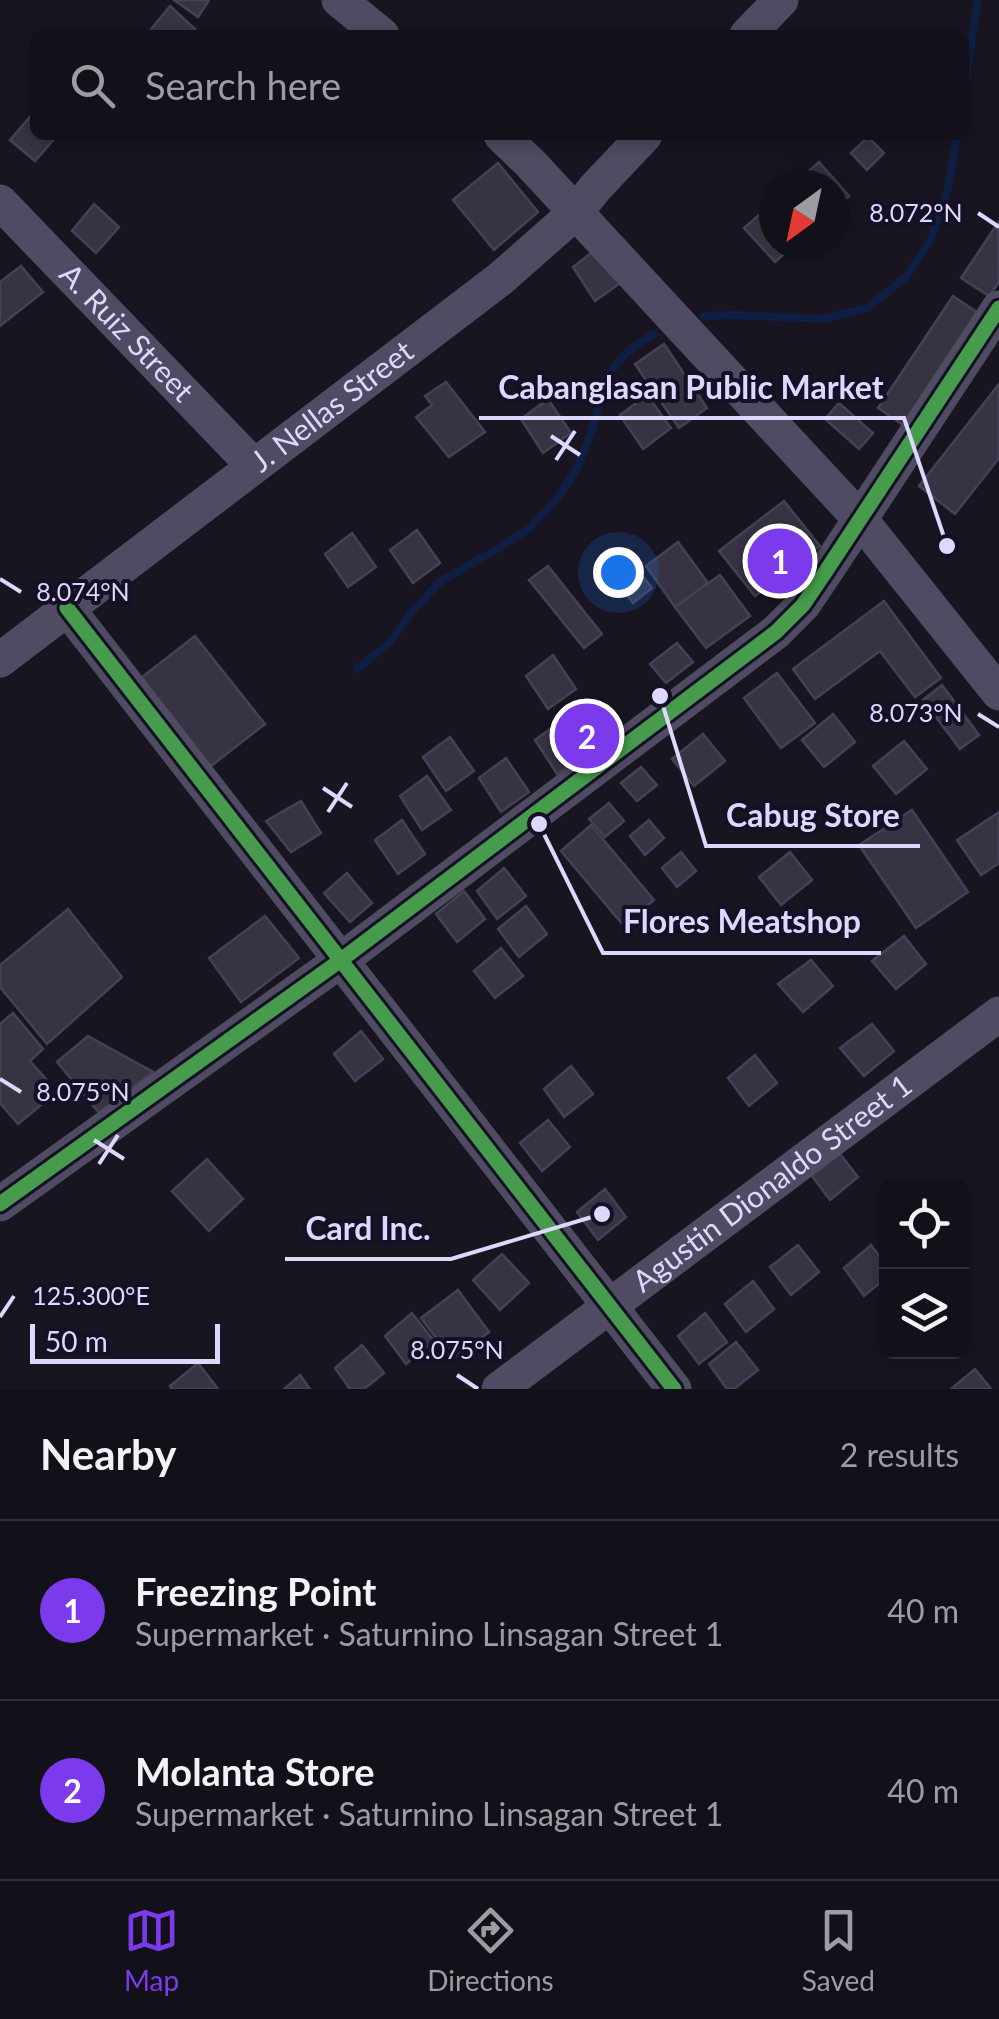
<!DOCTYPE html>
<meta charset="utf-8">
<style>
body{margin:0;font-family:Lato,sans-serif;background:#1f1e26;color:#f1f3f6}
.controls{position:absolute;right:30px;bottom:30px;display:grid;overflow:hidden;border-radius:15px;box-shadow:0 5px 15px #0003}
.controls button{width:90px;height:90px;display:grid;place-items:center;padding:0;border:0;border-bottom:2px solid #313038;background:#121019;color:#f1f3f6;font:50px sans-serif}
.compass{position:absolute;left:759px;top:170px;width:90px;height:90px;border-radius:50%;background:#121019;box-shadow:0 5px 15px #0003;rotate:213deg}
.scale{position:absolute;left:30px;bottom:25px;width:190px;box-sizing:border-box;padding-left:10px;border:5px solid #ded7fe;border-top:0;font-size:28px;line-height:35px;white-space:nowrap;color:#ded7fe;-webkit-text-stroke:8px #151026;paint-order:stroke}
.you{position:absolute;left:618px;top:572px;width:35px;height:35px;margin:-25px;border:8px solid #fff;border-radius:50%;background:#1a73e8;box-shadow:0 0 0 15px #1a73e833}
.badge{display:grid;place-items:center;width:65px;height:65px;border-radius:50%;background:#7c3aed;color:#fff;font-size:32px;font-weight:700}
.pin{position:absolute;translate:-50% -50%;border:5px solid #fff;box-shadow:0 2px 10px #0006}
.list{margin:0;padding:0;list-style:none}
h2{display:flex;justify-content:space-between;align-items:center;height:130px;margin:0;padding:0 40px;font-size:42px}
h2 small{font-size:32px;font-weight:400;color:#9c9da2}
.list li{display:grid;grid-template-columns:65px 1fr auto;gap:30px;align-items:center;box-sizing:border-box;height:180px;padding:0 40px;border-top:2px solid #313038}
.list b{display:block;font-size:38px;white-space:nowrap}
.list p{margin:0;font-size:32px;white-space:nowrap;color:#9c9da2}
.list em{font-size:32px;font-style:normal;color:#9c9da2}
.icon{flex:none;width:55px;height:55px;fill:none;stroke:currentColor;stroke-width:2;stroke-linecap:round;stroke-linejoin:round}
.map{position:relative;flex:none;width:999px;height:1389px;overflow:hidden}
.search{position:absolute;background:#121019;box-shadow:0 5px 15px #0003;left:30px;right:30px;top:30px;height:110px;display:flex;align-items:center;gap:25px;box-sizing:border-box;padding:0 35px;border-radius:15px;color:#9c9da2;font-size:38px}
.sheet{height:490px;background:#121019}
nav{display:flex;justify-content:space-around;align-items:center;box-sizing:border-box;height:140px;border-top:2px solid #313038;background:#121019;font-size:28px;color:#9c9da2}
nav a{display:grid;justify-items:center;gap:5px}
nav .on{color:#7c3aed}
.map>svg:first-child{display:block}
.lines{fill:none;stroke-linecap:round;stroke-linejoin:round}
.stream{stroke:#0f1f44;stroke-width:8}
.building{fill:#383343;stroke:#454055;stroke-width:2.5}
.minor{stroke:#4e4b62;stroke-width:35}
.cycleway-casing{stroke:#151026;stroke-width:21}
.cycleway{stroke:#469c4c;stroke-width:15}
.ticks{fill:none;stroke:#ded7fe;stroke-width:4}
.labels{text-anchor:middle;stroke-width:8;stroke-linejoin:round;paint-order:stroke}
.street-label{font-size:30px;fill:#ded7fe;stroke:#151026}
.ticks-label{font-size:25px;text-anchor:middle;fill:#ded7fe;stroke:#151026;stroke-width:8;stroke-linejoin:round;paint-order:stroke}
.leader{fill:none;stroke:#ded7fe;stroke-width:4}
.callout-dot{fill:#ded7fe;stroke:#151026;stroke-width:4}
.callout-label{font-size:32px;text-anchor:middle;font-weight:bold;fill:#ded7fe;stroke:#151026;stroke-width:8;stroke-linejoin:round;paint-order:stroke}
</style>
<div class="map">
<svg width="999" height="1389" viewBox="0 0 999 1389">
<rect width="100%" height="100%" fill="#181521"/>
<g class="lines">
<g class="stream">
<polyline points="964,91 978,0"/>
<polyline points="704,316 734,315 824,319 867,308 906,277 930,241 948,189 957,135"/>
<polyline points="357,669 390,642 415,608 442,580 491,553 530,528 557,499 576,470 591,433 608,375 627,352 653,334"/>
</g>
</g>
<g class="building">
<polygon points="174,0 209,0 198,17"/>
<polygon points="170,6 195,29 190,35 150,35 148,33"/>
<polygon points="33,113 35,115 35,135 57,136 35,161 10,140"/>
<polygon points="868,137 884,153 867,170 851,153"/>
<polygon points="819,162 849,196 834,209 834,185 793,185"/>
<polygon points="498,163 538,212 494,250 453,200"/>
<polygon points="774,202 774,245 794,245 775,262 744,228"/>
<polygon points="94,204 119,227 96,253 72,231"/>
<polygon points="998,223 999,282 989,296 961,278"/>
<polygon points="599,247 623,281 595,301 573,267"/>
<polygon points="21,266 43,292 0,326 0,282"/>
<polygon points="953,296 981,315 906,427 878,408"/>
<polygon points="664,344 707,408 679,428 635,364"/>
<polygon points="446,382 485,432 449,457 416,417 432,405 425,396"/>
<polygon points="999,384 999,458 955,514 919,486"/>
<polygon points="647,395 671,428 643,449 620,415"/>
<polygon points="548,399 571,433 543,453 521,419"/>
<polygon points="839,403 873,433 859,449 825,419"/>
<polygon points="784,501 820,546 755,596 719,551"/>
<polygon points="417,530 440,563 413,583 390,550"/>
<polygon points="352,533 376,567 348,587 325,554"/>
<polygon points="678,542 708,583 675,607 646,566"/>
<polygon points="629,559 652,588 633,603 610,574"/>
<polygon points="548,566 602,634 584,648 529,580"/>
<polygon points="720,575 750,616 706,648 675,607"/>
<polygon points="884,601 941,678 915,697 880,651 815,699 793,669"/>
<polygon points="195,636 265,724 206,770 137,681"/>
<polygon points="677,643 693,662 666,683 650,664"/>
<polygon points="553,655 576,689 548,709 526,676"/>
<polygon points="777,673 815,723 781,748 744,698"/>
<polygon points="942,685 979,735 960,749 923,700"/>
<polygon points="833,714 855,742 824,767 802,740"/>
<polygon points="562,720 585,754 557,774 535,740"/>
<polygon points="703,734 725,761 694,786 672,759"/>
<polygon points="450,737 474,771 446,791 423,757"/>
<polygon points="904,741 927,769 896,794 873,766"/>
<polygon points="506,758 529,792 501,812 479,778"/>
<polygon points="641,767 657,785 637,801 621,783"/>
<polygon points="427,776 451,810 422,830 400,796"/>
<polygon points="301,801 321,833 291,852 266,821"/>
<polygon points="609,803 624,821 605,837 589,819"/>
<polygon points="912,810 968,892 916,928 859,845"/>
<polygon points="999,812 999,863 981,875 957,840"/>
<polygon points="402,820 425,854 398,874 375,840"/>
<polygon points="649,820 664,838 645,855 630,836"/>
<polygon points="591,825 654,900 623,925 561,851"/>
<polygon points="681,852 696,871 677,887 662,868"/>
<polygon points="790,852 812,880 781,905 759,877"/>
<polygon points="504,868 526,896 497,919 477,891"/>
<polygon points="347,873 372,903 350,922 324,893"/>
<polygon points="464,891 485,919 457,942 436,914"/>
<polygon points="526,906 547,934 519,957 498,929"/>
<polygon points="68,909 122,977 47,1044 0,987 0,965"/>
<polygon points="265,916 299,958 241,1002 209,958"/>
<polygon points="904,936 926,964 896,989 872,961"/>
<polygon points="501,948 523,976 495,998 474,971"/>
<polygon points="811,960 833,986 803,1012 778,984"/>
<polygon points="13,1013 43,1049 30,1061 46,1079 36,1087 47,1100 18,1124 0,1103 0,1024"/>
<polygon points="872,1024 894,1051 864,1076 840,1048"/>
<polygon points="361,1031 383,1059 355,1081 334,1054"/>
<polygon points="88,1036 153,1072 99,1113 57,1062"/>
<polygon points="755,1055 777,1083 749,1106 728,1078"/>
<polygon points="571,1066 593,1094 564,1117 544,1089"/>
<polygon points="548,1120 570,1147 542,1171 520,1143"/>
<polygon points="837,1150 858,1177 830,1200 809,1172"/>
<polygon points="207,1159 243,1199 209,1231 172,1191"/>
<polygon points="605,1189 626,1217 598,1240 577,1212"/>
<polygon points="798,1245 819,1272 791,1295 770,1267"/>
<polygon points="871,1245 886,1265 886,1278 864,1296 844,1268"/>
<polygon points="502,1254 529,1283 500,1310 473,1280"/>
<polygon points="753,1281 774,1309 746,1332 725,1304"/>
<polygon points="458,1290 489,1332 452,1359 421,1318"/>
<polygon points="412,1313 434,1341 406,1364 385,1336"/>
<polygon points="705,1313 727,1342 699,1364 678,1336"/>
<polygon points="736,1342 758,1370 734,1389 727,1389 709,1364"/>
<polygon points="362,1345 384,1373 364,1389 350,1389 335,1368"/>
<polygon points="198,1363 218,1389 172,1389 170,1386"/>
<polygon points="975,1369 991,1389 951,1389"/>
<polygon points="300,1375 310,1389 284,1389"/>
</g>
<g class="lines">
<g class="minor">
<polyline points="339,0 382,35"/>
<polyline points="747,35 781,0"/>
<polyline points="501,135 531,164 860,519 999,693"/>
<path id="s1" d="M0,202L254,466"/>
<polyline points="67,608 674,1389"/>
<path id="s2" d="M0,660L500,279L575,213L595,188L645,135"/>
<polyline points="0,1204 341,960 776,632 803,605 826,571 999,308"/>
<path id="s3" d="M499,1389L999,1014"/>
</g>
<defs>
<g id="cycleway">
<polyline points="67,608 674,1389"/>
<polyline points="0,1204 341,960 776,632 803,605 826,571 999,308"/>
</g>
</defs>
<use href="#cycleway" class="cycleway-casing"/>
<use href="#cycleway" class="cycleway"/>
</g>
<path class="ticks" d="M978,213L999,227M551,436L580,455M556,460L575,431M0,579L21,592M978,714L999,727M323,788L352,807M328,812L347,783M0,1079L21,1092M94,1140L124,1159M99,1164L118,1135M0,1317L14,1296M457,1375L478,1389"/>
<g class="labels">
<g class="street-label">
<text dy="10" stroke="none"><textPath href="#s1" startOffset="182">A. Ruiz Street</textPath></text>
<text dy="10" stroke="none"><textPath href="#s2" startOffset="418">J. Nellas Street</textPath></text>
<text dy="10" stroke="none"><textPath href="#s3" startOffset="342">Agustin Dionaldo Street 1</textPath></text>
</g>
</g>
<g class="ticks-label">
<text x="916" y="222">8.072°N</text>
<text x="83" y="601">8.074°N</text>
<text x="916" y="722">8.073°N</text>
<text x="83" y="1101">8.075°N</text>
<text x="91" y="1305">125.300°E</text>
<text x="457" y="1359">8.075°N</text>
</g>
<path class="leader" d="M947 546L904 418H479M660 696L706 846H920M539 824L603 953H881M602 1214L451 1259H285"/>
<g class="callout-dot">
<circle cx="947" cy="546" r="10"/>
<circle cx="660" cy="696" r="10"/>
<circle cx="539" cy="824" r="10"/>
<circle cx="602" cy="1214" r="10"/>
</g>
<g class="callout-label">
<text x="691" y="399">Cabanglasan Public Market</text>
<text x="813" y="827">Cabug Store</text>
<text x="742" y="933">Flores Meatshop</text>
<text x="368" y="1240">Card Inc.</text>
</g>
</svg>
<div class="controls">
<button><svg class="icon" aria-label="locate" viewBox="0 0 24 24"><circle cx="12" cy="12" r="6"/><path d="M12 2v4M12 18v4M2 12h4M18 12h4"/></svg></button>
<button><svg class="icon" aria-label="layers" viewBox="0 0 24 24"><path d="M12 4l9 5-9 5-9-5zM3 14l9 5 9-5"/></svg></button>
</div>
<svg class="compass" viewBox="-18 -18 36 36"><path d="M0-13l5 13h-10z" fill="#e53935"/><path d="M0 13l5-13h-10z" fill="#9c9da2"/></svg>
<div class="scale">50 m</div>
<div class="you"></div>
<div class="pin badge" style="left:780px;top:561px">1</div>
<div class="pin badge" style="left:587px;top:736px">2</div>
<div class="search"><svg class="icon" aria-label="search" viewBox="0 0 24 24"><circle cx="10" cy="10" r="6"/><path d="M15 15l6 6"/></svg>Search here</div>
</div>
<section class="sheet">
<h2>Nearby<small>2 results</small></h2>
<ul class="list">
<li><span class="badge">1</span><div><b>Freezing Point</b><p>Supermarket · Saturnino Linsagan Street 1</p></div><em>40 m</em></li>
<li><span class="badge">2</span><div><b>Molanta Store</b><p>Supermarket · Saturnino Linsagan Street 1</p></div><em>40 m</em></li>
</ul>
</section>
<nav>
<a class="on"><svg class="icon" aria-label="map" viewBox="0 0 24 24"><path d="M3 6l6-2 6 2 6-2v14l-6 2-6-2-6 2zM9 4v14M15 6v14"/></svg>Map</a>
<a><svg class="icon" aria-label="directions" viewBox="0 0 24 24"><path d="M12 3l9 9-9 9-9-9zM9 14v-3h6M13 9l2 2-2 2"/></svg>Directions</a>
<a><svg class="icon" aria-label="saved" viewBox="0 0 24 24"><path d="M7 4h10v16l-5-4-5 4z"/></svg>Saved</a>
</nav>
